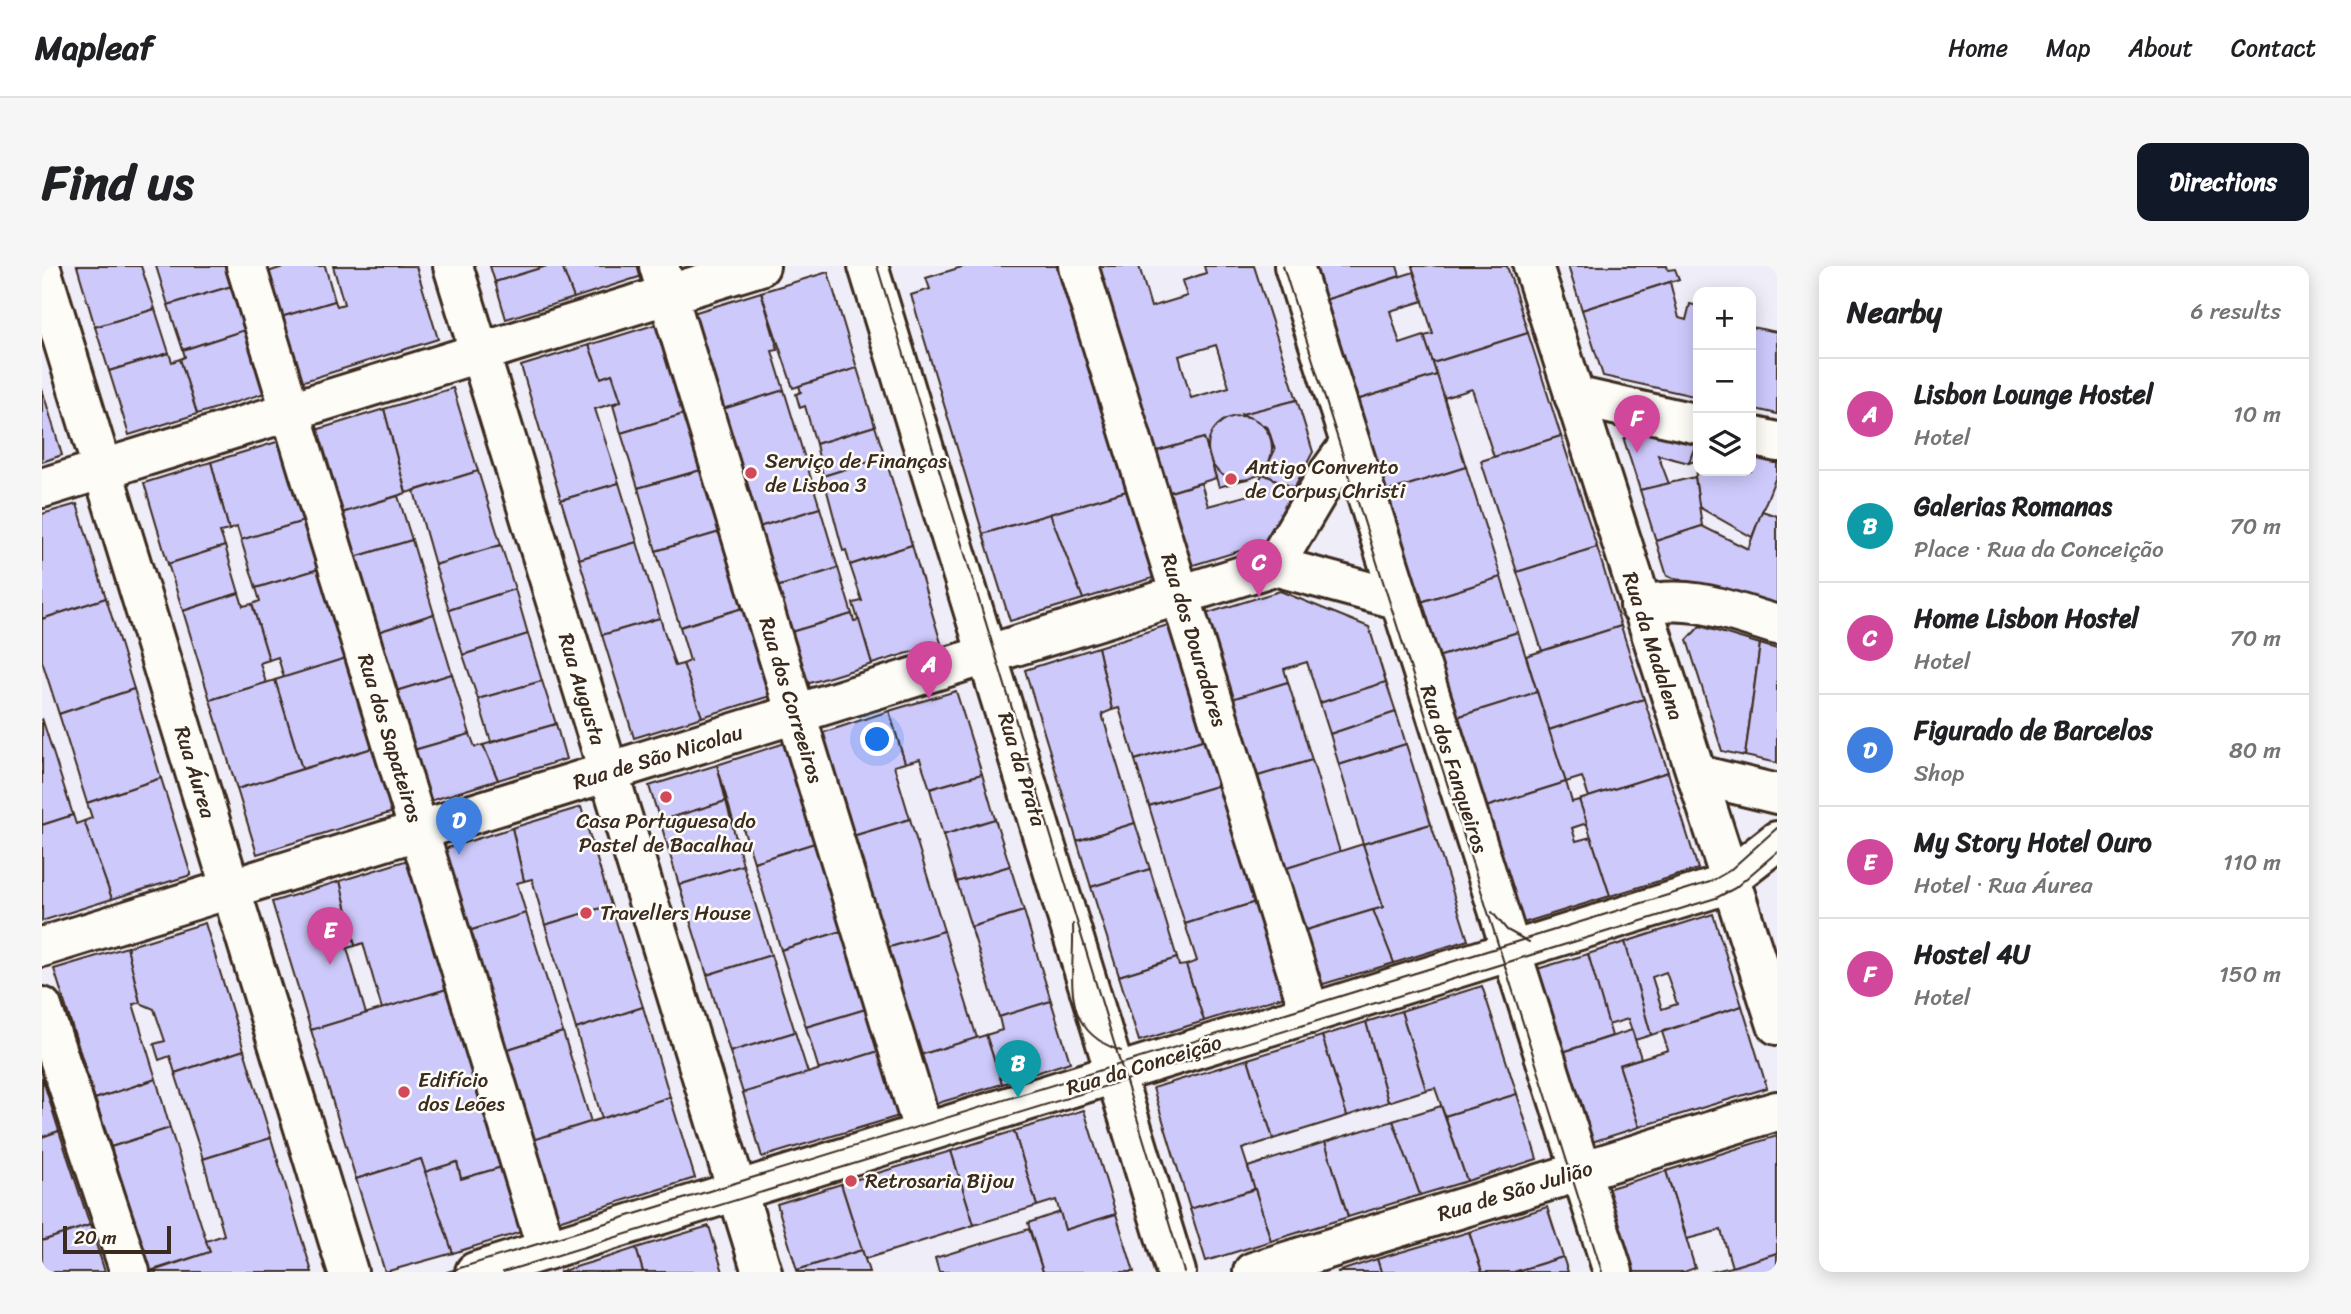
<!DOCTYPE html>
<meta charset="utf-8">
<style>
body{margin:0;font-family:Sriracha,sans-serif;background:#f6f6f6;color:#202124}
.controls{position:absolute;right:21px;top:21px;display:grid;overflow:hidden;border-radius:14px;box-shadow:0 4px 18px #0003}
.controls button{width:63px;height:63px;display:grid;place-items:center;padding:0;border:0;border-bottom:2px solid #e0e0e0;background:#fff;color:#202124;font:35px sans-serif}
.scale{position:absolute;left:21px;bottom:18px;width:108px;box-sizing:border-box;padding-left:7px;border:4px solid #3b2a1e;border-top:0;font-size:19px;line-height:24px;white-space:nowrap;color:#3b2a1e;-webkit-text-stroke:5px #fdfcf7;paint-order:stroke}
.you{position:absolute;left:836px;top:474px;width:24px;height:24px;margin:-18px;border:5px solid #fff;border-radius:50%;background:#1a73e8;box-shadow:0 0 0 10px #1a73e833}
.badge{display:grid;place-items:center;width:46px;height:46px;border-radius:50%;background:#111827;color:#fff;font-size:23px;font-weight:700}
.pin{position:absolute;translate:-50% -58px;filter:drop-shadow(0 2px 4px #0008)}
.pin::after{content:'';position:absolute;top:37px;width:24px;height:21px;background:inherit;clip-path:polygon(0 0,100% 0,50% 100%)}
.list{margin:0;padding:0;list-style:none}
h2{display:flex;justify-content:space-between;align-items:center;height:91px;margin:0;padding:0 28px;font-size:30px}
h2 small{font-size:23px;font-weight:400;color:#757577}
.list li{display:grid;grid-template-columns:46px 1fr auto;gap:21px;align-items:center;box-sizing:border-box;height:112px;padding:0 28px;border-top:2px solid #e0e0e0}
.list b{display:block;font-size:26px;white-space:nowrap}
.list p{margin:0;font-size:23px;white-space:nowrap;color:#757577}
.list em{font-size:23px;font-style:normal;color:#757577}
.icon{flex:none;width:38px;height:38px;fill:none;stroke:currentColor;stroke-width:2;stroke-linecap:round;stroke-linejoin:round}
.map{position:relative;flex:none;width:1735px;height:1006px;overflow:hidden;border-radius:14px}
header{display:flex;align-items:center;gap:42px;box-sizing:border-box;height:98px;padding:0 35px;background:#fff;border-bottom:2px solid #e0e0e0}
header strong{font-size:33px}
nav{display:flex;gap:38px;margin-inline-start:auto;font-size:24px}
.intro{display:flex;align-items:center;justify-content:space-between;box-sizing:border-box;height:168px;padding:0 42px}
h1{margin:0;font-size:49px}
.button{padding:18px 32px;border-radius:14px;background:#111827;color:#fff;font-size:24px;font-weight:700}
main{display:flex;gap:42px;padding:0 42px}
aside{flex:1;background:#fff;border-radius:14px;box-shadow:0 4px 18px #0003}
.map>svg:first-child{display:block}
.building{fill:#cdc9fb;stroke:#3b2a1e;stroke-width:2;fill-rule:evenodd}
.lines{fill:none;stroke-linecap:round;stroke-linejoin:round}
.street-casing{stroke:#3b2a1e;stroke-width:44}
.secondary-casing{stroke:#3b2a1e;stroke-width:44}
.street{stroke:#fdfcf7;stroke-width:38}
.secondary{stroke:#fdfcf7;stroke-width:38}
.tram{stroke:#3b2a1e;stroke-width:2}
.poi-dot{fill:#d1495b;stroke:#fdfcf7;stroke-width:2.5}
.labels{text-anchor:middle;stroke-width:5;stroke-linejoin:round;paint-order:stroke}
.poi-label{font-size:21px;fill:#3b2a1e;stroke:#fdfcf7;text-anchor:start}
.street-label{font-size:21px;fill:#3b2a1e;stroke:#fdfcf7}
</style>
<header>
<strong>Mapleaf</strong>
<nav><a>Home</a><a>Map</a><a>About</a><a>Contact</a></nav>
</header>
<div class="intro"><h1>Find us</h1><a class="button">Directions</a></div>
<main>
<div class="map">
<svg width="1735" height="1006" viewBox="0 0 1735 1006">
<rect width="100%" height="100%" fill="#efedf8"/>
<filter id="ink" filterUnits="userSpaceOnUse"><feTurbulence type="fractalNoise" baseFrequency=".0143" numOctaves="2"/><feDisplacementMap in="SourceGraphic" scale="14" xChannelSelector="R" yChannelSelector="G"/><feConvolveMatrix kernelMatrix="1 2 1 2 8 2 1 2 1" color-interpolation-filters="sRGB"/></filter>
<g filter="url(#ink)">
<g class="building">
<polygon points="35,0 99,0 113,43 53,61"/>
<polygon points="114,0 184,0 190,20 126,39"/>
<polygon points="244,0 283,0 293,35 239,51 226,6"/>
<polygon points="291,0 374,0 396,73 259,116 239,51 293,35 295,40 302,38"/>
<polygon points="448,0 505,0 453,16"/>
<polygon points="505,0 520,0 532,32 464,53 453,16"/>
<polygon points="520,0 597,0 600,10 532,32"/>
<polygon points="923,0 1019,0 1088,224 941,268 869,29 888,23 884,12"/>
<path d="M1054,0H1097L1109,41L1145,30L1140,15L1164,7L1162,0H1212L1255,134L1200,148L1226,162L1233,184L1221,208L1177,221L1162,172L1112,186ZM1174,79L1187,121L1149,132L1137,90Z"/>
<polygon points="1272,0 1355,0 1358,10 1283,34"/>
<polygon points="1370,0 1465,0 1486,67 1391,97 1382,70 1391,68"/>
<polygon points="1526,0 1625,0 1626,4 1633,3 1637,13 1540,44"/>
<polygon points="786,6 815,102 751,122 719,26"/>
<polygon points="1372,6 1381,35 1348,45 1358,78 1382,70 1395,109 1315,134 1283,34"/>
<polygon points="1628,16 1637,52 1644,54 1648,38 1656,40 1656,131 1561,110 1540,44"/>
<polygon points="190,20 203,64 141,84 126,39"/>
<polygon points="719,26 736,84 730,85 742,124 681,143 651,47"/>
<polygon points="113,43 127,87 67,105 53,61"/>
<polygon points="615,58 642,148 579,167 571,139 579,135 570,108 559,112 547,79"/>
<polygon points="1709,61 1735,66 1735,148 1709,142"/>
<polygon points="203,64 223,127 155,148 138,93 143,91 141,84"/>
<polygon points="1486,67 1519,170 1452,191 1430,123 1402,132 1391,97"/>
<polygon points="547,79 559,112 570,108 579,135 553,143 577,217 519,234 479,100"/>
<polygon points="127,87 130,96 138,93 155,148 87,169 67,105"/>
<polygon points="815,102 833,160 774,178 763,140 758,142 754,128 759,126 757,120"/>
<polygon points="1395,109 1424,201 1344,226 1315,134"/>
<polygon points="411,122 436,205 364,227 342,143"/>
<polygon points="0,123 20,189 0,196"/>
<polygon points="742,124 778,242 717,261 681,143"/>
<polygon points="1255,134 1271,186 1252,222 1221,208 1233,184 1226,162 1200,148"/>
<polygon points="342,143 364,227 300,247 274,164"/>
<polygon points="642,148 659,204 596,222 579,167"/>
<circle cx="1198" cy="182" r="32"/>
<polygon points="833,160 843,191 781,210 774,178"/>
<polygon points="1591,160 1655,174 1647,197 1616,189 1627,218 1598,224 1582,174"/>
<polygon points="1519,170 1555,281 1475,306 1439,195"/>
<polygon points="1162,172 1174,212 1125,227 1112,186"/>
<polygon points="1655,174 1656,194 1647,197"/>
<polygon points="238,175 262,255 199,274 195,261 187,264 169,196"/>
<polygon points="1709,186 1735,192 1735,208 1710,271 1657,241 1653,211 1656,204 1709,205"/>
<polygon points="843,191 870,279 808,299 804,284 801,285 781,210"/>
<polygon points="169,196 187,264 178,266 183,280 126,298 102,217"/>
<polygon points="1424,201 1459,311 1379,336 1344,226"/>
<polygon points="659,204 678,266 614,285 596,222"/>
<polygon points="436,205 459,279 393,299 372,225"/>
<polygon points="1221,208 1252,222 1224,277 1148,300 1125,227 1159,217 1166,240 1207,229"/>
<polygon points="1653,211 1660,260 1614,275 1598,224"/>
<polygon points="577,217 595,276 537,293 519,234"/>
<polygon points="1088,224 1114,311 1041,333 1008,248"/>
<polygon points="356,230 370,274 313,291 300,247"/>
<polygon points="35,238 64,332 0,353 0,248"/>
<polygon points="778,242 796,302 735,321 717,261"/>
<polygon points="1720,245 1735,250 1735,343 1625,310 1614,275 1660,260 1706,283"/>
<polygon points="1008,248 1041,333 968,355 941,268"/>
<polygon points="262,255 277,303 214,322 199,274"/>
<polygon points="678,266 701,342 638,361 614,285"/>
<polygon points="370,274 392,348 336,366 313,291"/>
<polygon points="595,276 618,352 560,369 537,293"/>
<polygon points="459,279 473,323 407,344 393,299"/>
<polygon points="870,279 899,377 830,398 811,337 820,335 808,299"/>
<polygon points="183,280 197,327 141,345 126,298"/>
<polygon points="1555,281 1579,360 1500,385 1475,306"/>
<polygon points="796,302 810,348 749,366 735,321"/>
<polygon points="277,303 304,392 242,412 236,391 227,394 210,338 218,335 214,322"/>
<polygon points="1459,311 1476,366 1396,391 1379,336"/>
<polygon points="473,323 486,368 421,389 407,344"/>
<polygon points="1238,325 1327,361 1344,416 1278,437 1265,396 1242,403 1246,416 1190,433 1163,348"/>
<polygon points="197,327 201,340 210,338 227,394 218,397 224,417 168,434 141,345"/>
<polygon points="64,332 92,423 17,448 0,395 0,353"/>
<polygon points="701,342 728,430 660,451 641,398 648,395 638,361"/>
<polygon points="392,348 410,408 354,425 336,366"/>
<polygon points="810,348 812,355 817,354 830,398 765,418 749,366"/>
<polygon points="618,352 633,400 641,398 660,451 592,472 560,369"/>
<polygon points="1129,358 1164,473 1093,494 1077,442 1070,444 1056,381"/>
<polygon points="1579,360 1602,433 1507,464 1484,390"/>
<polygon points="1658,360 1718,378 1703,490 1680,485 1645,374"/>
<polygon points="1476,366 1495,426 1415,451 1396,391"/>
<polygon points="486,368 500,415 436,433 421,389"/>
<polygon points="1718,378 1735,383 1735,497 1703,490"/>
<polygon points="1056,381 1070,444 1060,448 1093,557 1035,575 983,404"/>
<polygon points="304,392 331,482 260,503 233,414"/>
<polygon points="410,408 428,468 372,484 354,425"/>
<polygon points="233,414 260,503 195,523 168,434"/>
<polygon points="500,415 514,458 449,476 436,433"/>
<polygon points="1246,416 1270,494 1213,511 1190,433"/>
<polygon points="1344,416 1354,446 1288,468 1278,437"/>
<polygon points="92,423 119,512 45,537 17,448"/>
<polygon points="914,425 940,508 888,523 878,493 863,497 847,445"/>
<polygon points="1495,426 1524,516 1444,541 1415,451"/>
<polygon points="1602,433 1626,506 1547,531 1540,511 1524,516 1507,464"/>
<polygon points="847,445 863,497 852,500 868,553 811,570 780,467"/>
<polygon points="1354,446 1364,478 1297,499 1288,468"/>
<polygon points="0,452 31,549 0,559"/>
<polygon points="514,458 524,493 456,514 441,479"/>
<polygon points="428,468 433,481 441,479 456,514 388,535 372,484"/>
<polygon points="1164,473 1178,519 1107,540 1093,494"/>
<polygon points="743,477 773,577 712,596 699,556 692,558 675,499"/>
<polygon points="1364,478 1389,558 1321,578 1297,499"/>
<polygon points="331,482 351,546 215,588 195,523"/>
<polygon points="1270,494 1298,586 1242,603 1213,511"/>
<polygon points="675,499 684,535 618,555 607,520"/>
<polygon points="1626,506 1656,603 1568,630 1537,534"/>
<polygon points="940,508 953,553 901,569 888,523"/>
<polygon points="119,512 149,609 70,633 42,555 50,552 45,537"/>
<polygon points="1524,516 1530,536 1537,534 1545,557 1530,562 1534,575 1549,571 1568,630 1481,657 1444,541"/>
<polygon points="1178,519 1214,636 1143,658 1107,540"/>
<polygon points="684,535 701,599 637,619 618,555"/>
<polygon points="539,541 569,639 503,659 490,613 482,615 470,562"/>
<polygon points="31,549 34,558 42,555 70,633 0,655 0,559"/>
<polygon points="868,553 902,665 845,682 811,570"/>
<polygon points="953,553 968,600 915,616 901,569"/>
<polygon points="1093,557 1108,603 1049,621 1035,575"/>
<polygon points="1389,558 1426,674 1352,697 1331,644 1341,641 1321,578"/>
<polygon points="470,562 482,615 475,617 484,647 427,665 402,583"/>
<polygon points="773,577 800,665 739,684 712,596"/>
<polygon points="1321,578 1341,641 1261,665 1242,603"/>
<polygon points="366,594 405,723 340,743 321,677 313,680 298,615"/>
<polygon points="701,599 729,689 665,709 637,619"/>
<polygon points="968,600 982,645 929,661 915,616"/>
<polygon points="1108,603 1135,692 1077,710 1049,621"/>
<polygon points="298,615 313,680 305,682 324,748 269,764 230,636"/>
<polygon points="1214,636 1243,730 1162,755 1144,699 1155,695 1143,658"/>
<polygon points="569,639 601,741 534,763 503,659"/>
<polygon points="1331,644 1352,697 1278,719 1261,665"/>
<polygon points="982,645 1009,735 957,751 929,661"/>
<polygon points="484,647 521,766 463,784 427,665"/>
<path d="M1671,648L1700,740L1609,769L1583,676ZM1624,706L1635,738L1620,743L1610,711Z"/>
<polygon points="163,657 202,784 133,807 128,790 117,794 112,778 123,775 112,743 98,737 85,681"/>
<polygon points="800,665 824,743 764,761 739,684"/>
<polygon points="902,665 935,772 878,789 845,682"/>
<polygon points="1583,676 1609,769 1593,774 1586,753 1566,759 1546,688"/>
<polygon points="85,681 98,737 91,738 114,813 53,833 12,703"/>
<polygon points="1546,688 1570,770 1521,786 1495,703"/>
<polygon points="729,689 753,766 688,786 665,709"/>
<polygon points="1135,692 1137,700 1144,699 1162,755 1097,775 1077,710"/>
<polygon points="1440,720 1475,828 1403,850 1393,822 1384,824 1359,745"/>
<polygon points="405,723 460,901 419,913 415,896 383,906 379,893 314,913 269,764"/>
<polygon points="1009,735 1028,796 960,818 944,769 960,764 957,751"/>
<polygon points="1700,740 1725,822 1597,861 1577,799 1626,784 1620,766"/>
<polygon points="601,741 628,831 560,853 534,763"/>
<polygon points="824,743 837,785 777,804 764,761"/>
<polygon points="1359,745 1384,824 1346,836 1324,756"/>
<polygon points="1324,756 1346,836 1305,850 1280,770"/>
<polygon points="1590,764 1599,792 1577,799 1597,861 1550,876 1521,786"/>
<polygon points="521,766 549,856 491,874 463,784"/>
<polygon points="753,766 766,807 701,827 688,786"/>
<polygon points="944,769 960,818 893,838 878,789"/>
<polygon points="1280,770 1305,850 1231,873 1206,793"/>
<polygon points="202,784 229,872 161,893 133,807"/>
<polygon points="837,785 857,850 720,891 701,827"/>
<polygon points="1206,793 1231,873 1200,883 1213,923 1148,943 1111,822"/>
<polygon points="0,811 17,865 0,871"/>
<polygon points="114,813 128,862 69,881 53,833"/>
<polygon points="1475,828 1495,893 1425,915 1403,850"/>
<polygon points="628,831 653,912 516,955 491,874"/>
<polygon points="1399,840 1425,915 1378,929 1351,855"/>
<polygon points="1042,844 1074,948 1023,964 1014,934 995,940 972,865"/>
<polygon points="1351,855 1378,929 1306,951 1283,876"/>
<polygon points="128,862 168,986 108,1005 69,881"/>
<polygon points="17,865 48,959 0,975 0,871"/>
<polygon points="972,865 995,940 932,959 909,885"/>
<polygon points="1735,870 1735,987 1690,1001 1679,964 1645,973 1624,905"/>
<polygon points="229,872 270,1006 108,1006 168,986 164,975 182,969 161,893"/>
<polygon points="1283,876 1306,951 1229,975 1206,901"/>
<polygon points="909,885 932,959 823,993 799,918"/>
<polygon points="379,893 411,987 343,1006 314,913"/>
<polygon points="415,896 419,913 460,901 479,966 411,987 383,906"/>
<polygon points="1624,905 1653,1002 1642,1006 1591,1006 1565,923"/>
<polygon points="799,918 820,984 755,1004 735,938"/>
<polygon points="1213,923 1229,975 1164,995 1148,943"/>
<polygon points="1505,941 1521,991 1472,1006 1440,1006 1427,966"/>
<polygon points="1018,946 1023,964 1074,948 1092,1006 1001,1006 986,957"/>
<polygon points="48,959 63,1006 0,1006 0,975"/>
<polygon points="667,960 681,1006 601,1006 594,982"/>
<polygon points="987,963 1001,1006 897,1006 893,992"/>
<polygon points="1427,966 1440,1006 1339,1006 1335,993"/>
<polygon points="594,982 601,1006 517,1006 570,990"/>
<polygon points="820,984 827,1006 756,1006 755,1004"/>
<polygon points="1735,987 1735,1006 1668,1006 1690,1001"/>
<polygon points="1521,991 1526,1006 1472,1006"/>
<polygon points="1335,993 1339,1006 1295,1006"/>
</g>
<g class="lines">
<defs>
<g id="street">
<polyline points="204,0 505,984"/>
<polyline points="411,0 720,1006"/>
<polyline points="617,0 882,867"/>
<polyline points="826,0 1134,1006"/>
<polyline points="1036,0 1268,748"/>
<polyline points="1532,130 1656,158"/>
<polyline points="1709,170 1735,176"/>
<polyline points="1308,178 1287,207 1232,300 1358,334"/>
<polyline points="0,222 718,0"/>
<path d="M1598,340C1648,327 1687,345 1735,359"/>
<polyline points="0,681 1232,300"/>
<polyline points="0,741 88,1006"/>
<polyline points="1211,1006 1735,845"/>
</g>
<g id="secondary">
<polyline points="1252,0 1571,1006"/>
<polyline points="1491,0 1735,759"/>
<polyline points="0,6 306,1006"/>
<polyline points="1656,509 1735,528"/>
<polyline points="433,1006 1676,621 1735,575"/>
</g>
</defs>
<use href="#street" class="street-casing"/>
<use href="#secondary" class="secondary-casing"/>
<use href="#street" class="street"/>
<use href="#secondary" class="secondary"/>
<g class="tram">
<polyline points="835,0 1142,1006"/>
<polyline points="1241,0 1560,1006"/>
<polyline points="1450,646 1465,664 1487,676"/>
<path d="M1031,658C1033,711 1015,763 1079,785"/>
<polyline points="405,1006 1668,616 1687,605 1735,562"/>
<polyline points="461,1006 1674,632 1693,622 1735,586"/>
</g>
</g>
</g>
<g class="poi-dot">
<circle cx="709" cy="207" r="7"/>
<circle cx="1189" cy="213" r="7"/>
<circle cx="624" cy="531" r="7"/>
<circle cx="544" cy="647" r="7"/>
<circle cx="362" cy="826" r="7"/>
<circle cx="809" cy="915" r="7"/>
</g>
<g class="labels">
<g class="poi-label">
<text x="723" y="202">Serviço de Finanças<tspan x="723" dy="24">de Lisboa 3</tspan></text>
<text x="1203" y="208">Antigo Convento<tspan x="1203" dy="24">de Corpus Christi</tspan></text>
<text x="624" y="562" text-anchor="middle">Casa Portuguesa do<tspan x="624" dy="24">Pastel de Bacalhau</tspan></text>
<text x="558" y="654">Travellers House</text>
<text x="376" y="821">Edifício<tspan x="376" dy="24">dos Leões</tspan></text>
<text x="823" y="922">Retrosaria Bijou</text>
</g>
<g class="street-label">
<text transform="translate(1152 374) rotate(73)" y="7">Rua dos Douradores</text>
<text transform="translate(1611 380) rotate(72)" y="7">Rua da Madalena</text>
<text transform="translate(540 423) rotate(73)" y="7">Rua Augusta</text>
<text transform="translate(749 434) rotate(73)" y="7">Rua dos Correeiros</text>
<text transform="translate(348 472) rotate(73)" y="7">Rua dos Sapateiros</text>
<text transform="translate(616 491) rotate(-17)" y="7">Rua de São Nicolau</text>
<text transform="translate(980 503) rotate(73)" y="7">Rua da Prata</text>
<text transform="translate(1412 503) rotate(72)" y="7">Rua dos Fanqueiros</text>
<text transform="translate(153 506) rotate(73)" y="7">Rua Áurea</text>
<text transform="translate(1102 799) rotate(-17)" y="7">Rua da Conceição</text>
<text transform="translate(1473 925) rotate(-17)" y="7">Rua de São Julião</text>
</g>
</g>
</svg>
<div class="controls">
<button>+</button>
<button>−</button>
<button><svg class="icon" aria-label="layers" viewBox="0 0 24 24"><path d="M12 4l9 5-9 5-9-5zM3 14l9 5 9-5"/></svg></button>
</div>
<div class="scale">20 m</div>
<div class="you"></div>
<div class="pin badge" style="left:887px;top:433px;background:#d1479c">A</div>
<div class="pin badge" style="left:976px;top:832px;background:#0f9aa8">B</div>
<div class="pin badge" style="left:1217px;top:331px;background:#d1479c">C</div>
<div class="pin badge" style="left:417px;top:589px;background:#3f7fe0">D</div>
<div class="pin badge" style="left:288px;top:699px;background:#d1479c">E</div>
<div class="pin badge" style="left:1595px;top:187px;background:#d1479c">F</div>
</div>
<aside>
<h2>Nearby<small>6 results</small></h2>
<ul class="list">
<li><span class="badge" style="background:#d1479c">A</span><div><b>Lisbon Lounge Hostel</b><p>Hotel</p></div><em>10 m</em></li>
<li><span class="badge" style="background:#0f9aa8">B</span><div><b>Galerias Romanas</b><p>Place · Rua da Conceição</p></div><em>70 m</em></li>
<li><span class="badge" style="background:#d1479c">C</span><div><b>Home Lisbon Hostel</b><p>Hotel</p></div><em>70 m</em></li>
<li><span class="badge" style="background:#3f7fe0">D</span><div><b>Figurado de Barcelos</b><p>Shop</p></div><em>80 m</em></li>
<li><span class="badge" style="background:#d1479c">E</span><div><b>My Story Hotel Ouro</b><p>Hotel · Rua Áurea</p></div><em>110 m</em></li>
<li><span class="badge" style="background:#d1479c">F</span><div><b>Hostel 4U</b><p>Hotel</p></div><em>150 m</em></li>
</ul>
</aside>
</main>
